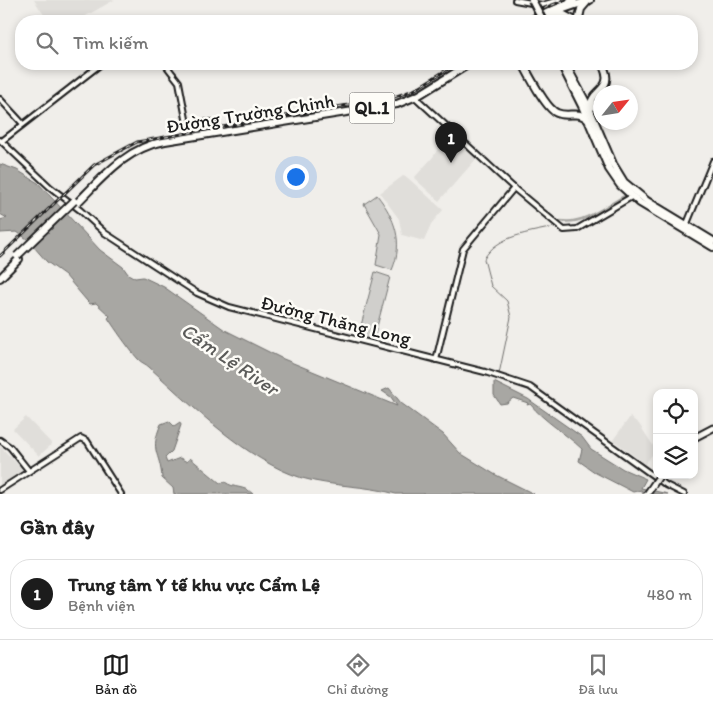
<!DOCTYPE html>
<html lang="vi">
<meta charset="utf-8">
<style>
body{margin:0;font-family:Itim,sans-serif;background:#f6f6f6;color:#222}
.controls{position:absolute;right:15px;bottom:15px;display:grid;overflow:hidden;border-radius:10px;box-shadow:0 2px 8px #0003}
.controls button{width:45px;height:45px;display:grid;place-items:center;padding:0;border:0;border-bottom:1px solid #e0e0e0;background:#fff;color:#222;font:25px sans-serif}
.compass{position:absolute;left:593px;top:85px;width:45px;height:45px;border-radius:50%;background:#fff;box-shadow:0 2px 8px #0003;rotate:60deg}
.you{position:absolute;left:295px;top:176px;width:18px;height:18px;margin:-12px;border:4px solid #fff;border-radius:50%;background:#1a73e8;box-shadow:0 0 0 8px #1a73e833}
.badge{display:grid;place-items:center;width:32px;height:32px;border-radius:50%;background:#1c1c1c;color:#fff;font-size:16px;font-weight:700}
.pin{position:absolute;translate:-50% -41px;filter:drop-shadow(0 1px 2px #0008)}
.pin::after{content:'';position:absolute;top:26px;width:18px;height:15px;background:inherit;clip-path:polygon(0 0,100% 0,50% 100%)}
.list{margin:0;padding:0;list-style:none}
h2{display:flex;justify-content:space-between;align-items:center;height:65px;margin:0;padding:0 20px;font-size:21px}
h2 small{font-size:16px;font-weight:400;color:#767676}
.list li{display:grid;grid-template-columns:32px 1fr auto;gap:15px;align-items:center;box-sizing:border-box;height:70px;margin:0 10px 10px;padding:0 10px;border:1px solid #e0e0e0;border-radius:20px}
.list b{display:block;font-size:19px;white-space:nowrap}
.list p{margin:0;font-size:16px;white-space:nowrap;color:#767676}
.list em{font-size:16px;font-style:normal;color:#767676}
.icon{flex:none;width:28px;height:28px;fill:none;stroke:currentColor;stroke-width:2;stroke-linecap:round;stroke-linejoin:round}
.map{position:relative;flex:none;width:713px;height:494px;overflow:hidden}
.search{position:absolute;background:#fff;box-shadow:0 2px 8px #0003;left:15px;right:15px;top:15px;height:55px;display:flex;align-items:center;gap:12px;box-sizing:border-box;padding:0 18px;border-radius:20px;color:#767676;font-size:19px}
.sheet{height:145px;background:#fff}
nav{display:flex;justify-content:space-around;align-items:center;box-sizing:border-box;height:70px;border-top:1px solid #e0e0e0;background:#fff;font-size:14px;color:#767676}
nav a{display:grid;justify-items:center;gap:2px}
nav .on{color:#1c1c1c}
.map>svg:first-child{display:block}
.built{fill:#e0deda}
.green{fill:#d0cfcc;stroke:#767674}
.water{fill:#a8a7a3;stroke:#706f6d}
.lines{fill:none;stroke-linecap:round;stroke-linejoin:round}
.stream{stroke:#706f6d;stroke-width:1}
.canal{stroke:#a8a7a3;stroke-width:2.5}
.minor-casing{stroke:#1c1c1c;stroke-width:8}
.major-casing{stroke:#1c1c1c;stroke-width:9}
.highway-casing{stroke:#1c1c1c;stroke-width:10}
.minor{stroke:#fdfcf7;stroke-width:4}
.major{stroke:#fdfcf7;stroke-width:5}
.highway{stroke:#fdfcf7;stroke-width:6}
.rail-casing{stroke:#1c1c1c;stroke-width:3}
.rail{stroke:#fdfcf7;stroke-width:1;stroke-dasharray:4;stroke-linecap:butt}
.major-bridge-casing{stroke:#1c1c1c;stroke-width:9;stroke-linecap:butt}
.highway-bridge-casing{stroke:#1c1c1c;stroke-width:10;stroke-linecap:butt}
.major-bridge{stroke:#fdfcf7;stroke-width:5}
.highway-bridge{stroke:#fdfcf7;stroke-width:6}
.labels{text-anchor:middle;stroke-width:5;stroke-linejoin:round;paint-order:stroke}
.shield{fill:#fdfcf7;stroke:#605f5e;stroke-width:1}
.shield-label{font-size:18px;font-weight:bold;fill:#1c1c1c}
.street-label{font-size:19px;fill:#1c1c1c;stroke:#fdfcf7}
.water-label{font-size:20px;font-style:italic;fill:#5b5b59;stroke:#fdfcf7}
</style>
<div class="map">
<svg width="713" height="494" viewBox="0 0 713 494">
<rect width="100%" height="100%" fill="#f0eeea"/>
<filter id="ink" filterUnits="userSpaceOnUse"><feTurbulence type="fractalNoise" baseFrequency=".02" numOctaves="2"/><feDisplacementMap in="SourceGraphic" scale="10" xChannelSelector="R" yChannelSelector="G"/><feConvolveMatrix kernelMatrix="1 2 1 2 8 2 1 2 1" color-interpolation-filters="sRGB"/></filter>
<g filter="url(#ink)">
<g class="built">
<polygon points="34,0 114,0 77,21 48,21"/>
<polygon points="448,132 477,158 439,201 414,178 433,157"/>
<polygon points="403,176 408,178 443,210 431,224 424,241 402,235 399,219 380,193"/>
<polygon points="26,417 52,444 39,456 13,429"/>
<polygon points="630,417 639,424 656,450 645,464 613,440"/>
<polygon points="0,446 23,470 0,486"/>
</g>
<g class="green">
<path d="M377,195C395,218 404,242 392,270L376,265L381,234L364,204Z"/>
<polygon points="375,272 390,277 373,342 358,337"/>
</g>
<g class="water">
<path d="M0,164L17,170L38,183L100,250L123,267L128,274L135,278L143,277L164,287L225,330L281,358L397,406L391,397L382,391L389,388L401,403L443,434L460,453L494,474L534,494H396C365,485 333,487 302,478C247,461 191,405 149,367C146,364 142,363 139,360C132,353 118,333 112,324L108,318L110,316L96,303L90,304L87,301L65,275L47,262L27,239L17,232L0,233V220L7,218L0,214Z"/>
<path d="M494,382L528,399L582,437L591,449L623,469L646,479L641,488L668,494H643L641,490L633,492L596,473L579,461L582,449C565,433 545,422 530,404L527,405L528,403L513,398L507,403L500,404L494,395Z"/>
<path d="M169,421L174,426L180,422L181,425L172,451L165,458L167,463L180,458L187,462L190,458L220,483L225,482C234,489 244,485 253,494H174L173,488L162,478C160,451 149,452 161,424Z"/>
</g>
<g class="lines">
<path class="stream" d="M499,374L511,317L507,301L491,286L484,259C497,235 530,233 554,227"/>
<path class="canal" d="M554,227L561,221C584,225 607,205 626,195"/>
<defs>
<g id="minor">
<polyline points="515,0 542,5 559,0"/>
<polyline points="165,64 179,82 187,124 211,122 215,124 215,130"/>
<polyline points="415,97 516,190 564,230 577,229 633,196"/>
<polyline points="0,99 23,124"/>
<polyline points="0,140 50,187 80,210 105,233 197,293 229,307 485,372 530,387 666,485 684,494"/>
<polyline points="2,141 101,64"/>
<polyline points="686,226 713,161"/>
<polyline points="436,360 463,249 514,188"/>
<polyline points="0,440 10,447 29,471"/>
<polyline points="0,490 81,438 87,441 121,494"/>
</g>
<polyline id="major" points="694,438 713,428"/>
<g id="highway">
<polyline points="554,16 564,15 575,21"/>
<polyline points="579,18 581,9 587,2"/>
<polyline points="530,21 574,0"/>
<polyline points="540,21 561,10 590,0"/>
<path d="M523,64C529,75 546,109 557,113C568,118 578,110 587,119"/>
<polyline points="561,64 583,108 609,169 620,185 640,203 713,247"/>
<polyline points="567,67 588,106 613,164 624,182 647,201 713,241"/>
<path d="M591,108C589,89 617,91 602,64"/>
<path d="M76,204C103,177 126,148 165,141L397,104L419,95L469,64"/>
<polyline points="0,278 19,259"/>
</g>
</defs>
<use href="#minor" class="minor-casing"/>
<use href="#major" class="major-casing"/>
<use href="#highway" class="highway-casing"/>
<use href="#minor" class="minor"/>
<use href="#major" class="major"/>
<use href="#highway" class="highway"/>
<defs>
<g id="rail">
<polyline points="524,21 547,7 566,0"/>
<polyline points="0,256 94,165 137,142 394,97 414,90 456,64"/>
</g>
</defs>
<use href="#rail" class="rail-casing"/>
<use href="#rail" class="rail"/>
<defs>
<polyline id="major-bridge" points="647,494 660,475"/>
<g id="highway-bridge">
<polyline points="532,0 543,21"/>
<polyline points="17,256 74,201"/>
</g>
</defs>
<use href="#major-bridge" class="major-bridge-casing"/>
<use href="#highway-bridge" class="highway-bridge-casing"/>
<use href="#major-bridge" class="major-bridge"/>
<use href="#highway-bridge" class="highway-bridge"/>
</g>
</g>
<g class="labels">
<rect class="shield" x="349.5" y="92.5" width="45" height="31" rx="4"/>
<g class="shield-label">
<text x="372" y="114">QL.1</text>
</g>
<g class="street-label">
<text transform="translate(250 113) rotate(-9)" y="7">Đường Trường Chinh</text>
<text transform="translate(336 320) rotate(14)" y="7">Đường Thăng Long</text>
</g>
<g class="water-label">
<text transform="translate(230 359) rotate(34)" y="7">Cẩm Lệ River</text>
</g>
</g>
</svg>
<div class="controls">
<button><svg class="icon" aria-label="locate" viewBox="0 0 24 24"><circle cx="12" cy="12" r="6"/><path d="M12 2v4M12 18v4M2 12h4M18 12h4"/></svg></button>
<button><svg class="icon" aria-label="layers" viewBox="0 0 24 24"><path d="M12 4l9 5-9 5-9-5zM3 14l9 5 9-5"/></svg></button>
</div>
<svg class="compass" viewBox="-18 -18 36 36"><path d="M0-13l5 13h-10z" fill="#e53935"/><path d="M0 13l5-13h-10z" fill="#767676"/></svg>
<div class="you"></div>
<div class="pin badge" style="left:451px;top:163px">1</div>
<div class="search"><svg class="icon" aria-label="search" viewBox="0 0 24 24"><circle cx="10" cy="10" r="6"/><path d="M15 15l6 6"/></svg>Tìm kiếm</div>
</div>
<section class="sheet">
<h2>Gần đây<small></small></h2>
<ul class="list">
<li><span class="badge">1</span><div><b>Trung tâm Y tế khu vực Cẩm Lệ</b><p>Bệnh viện</p></div><em>480 m</em></li>
</ul>
</section>
<nav>
<a class="on"><svg class="icon" aria-label="map" viewBox="0 0 24 24"><path d="M3 6l6-2 6 2 6-2v14l-6 2-6-2-6 2zM9 4v14M15 6v14"/></svg>Bản đồ</a>
<a><svg class="icon" aria-label="directions" viewBox="0 0 24 24"><path d="M12 3l9 9-9 9-9-9zM9 14v-3h6M13 9l2 2-2 2"/></svg>Chỉ đường</a>
<a><svg class="icon" aria-label="saved" viewBox="0 0 24 24"><path d="M7 4h10v16l-5-4-5 4z"/></svg>Đã lưu</a>
</nav>
